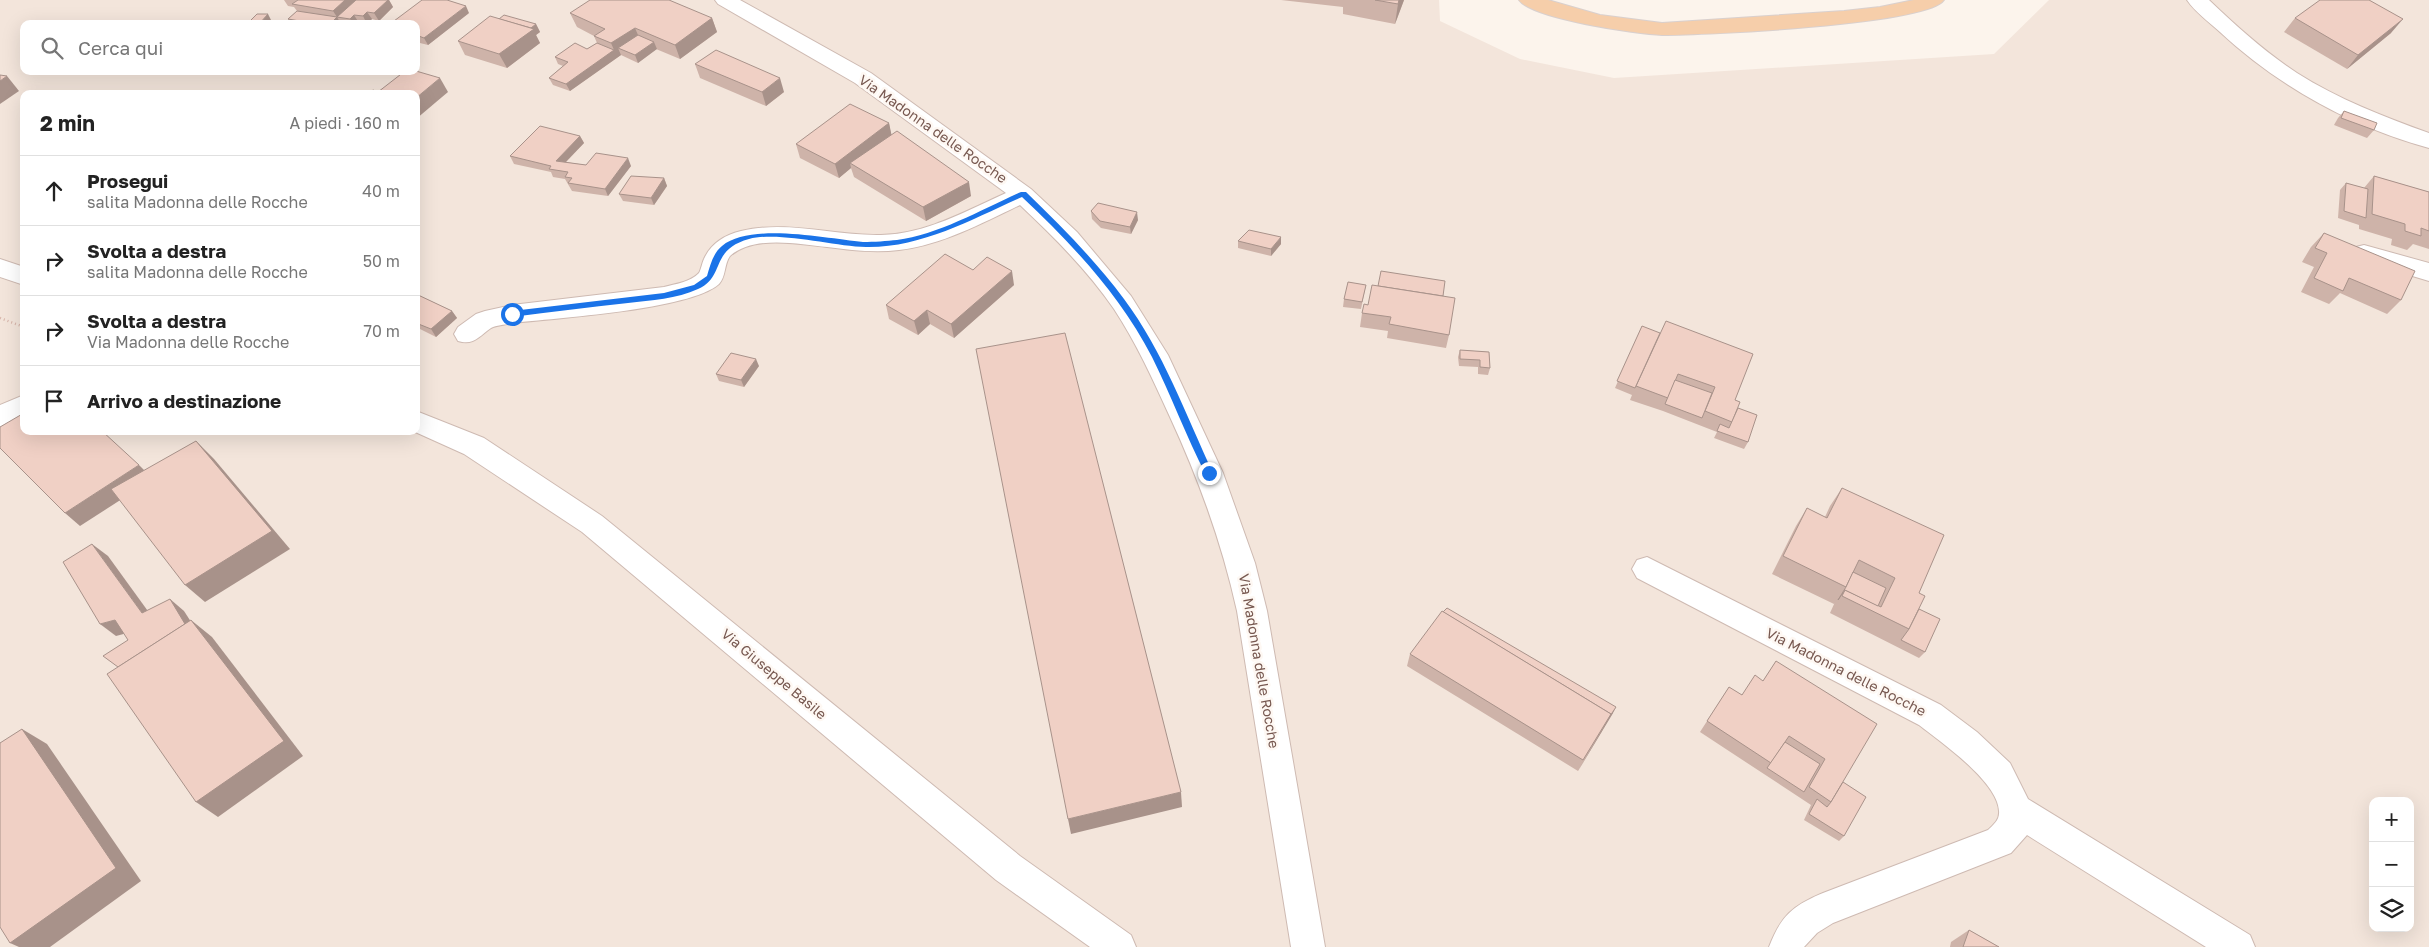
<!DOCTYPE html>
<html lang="it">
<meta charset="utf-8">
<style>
body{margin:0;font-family:"Golos Text",sans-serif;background:#f6f6f6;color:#222}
.controls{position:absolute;right:15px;bottom:15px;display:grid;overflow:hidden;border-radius:10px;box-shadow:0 5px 20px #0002}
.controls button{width:45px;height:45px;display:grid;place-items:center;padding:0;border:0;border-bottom:1px solid #e0e0e0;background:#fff;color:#222;font:25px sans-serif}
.stop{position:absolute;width:15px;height:15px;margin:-11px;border:4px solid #1a73e8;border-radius:50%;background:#fff}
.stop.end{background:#1a73e8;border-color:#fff;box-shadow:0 1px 5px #0008}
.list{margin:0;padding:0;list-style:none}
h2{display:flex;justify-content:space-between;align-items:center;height:65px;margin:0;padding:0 20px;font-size:21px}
h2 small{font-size:16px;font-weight:400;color:#767676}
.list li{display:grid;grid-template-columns:32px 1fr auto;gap:15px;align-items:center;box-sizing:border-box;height:70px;padding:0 20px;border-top:1px solid #e0e0e0}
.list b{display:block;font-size:19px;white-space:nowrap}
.list p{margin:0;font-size:16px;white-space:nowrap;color:#767676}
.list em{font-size:16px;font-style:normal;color:#767676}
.icon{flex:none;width:28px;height:28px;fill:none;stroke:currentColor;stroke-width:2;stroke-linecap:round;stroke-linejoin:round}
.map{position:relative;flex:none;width:2429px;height:947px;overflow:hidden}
.search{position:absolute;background:#fff;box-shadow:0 5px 20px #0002;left:20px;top:20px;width:400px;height:55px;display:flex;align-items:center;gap:12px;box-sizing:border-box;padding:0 18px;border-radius:10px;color:#767676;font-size:19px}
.panel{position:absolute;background:#fff;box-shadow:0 5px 20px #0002;left:20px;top:90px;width:400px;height:345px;border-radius:10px}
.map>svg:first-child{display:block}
.residential{fill:#f3e5db;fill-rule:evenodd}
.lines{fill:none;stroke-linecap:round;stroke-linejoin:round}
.minor-casing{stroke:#cebab2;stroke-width:2}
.major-casing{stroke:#d9d0ce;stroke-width:2}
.path{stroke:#d6b3a8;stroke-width:2.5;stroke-dasharray:1 3;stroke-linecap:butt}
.minor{fill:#fff;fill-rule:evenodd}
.major{fill:#f6ceaa;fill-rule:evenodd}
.wall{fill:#ceb3a9}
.shaded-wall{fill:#a8928a}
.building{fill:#f0d0c5;stroke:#a8928a}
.route{fill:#1a73e8}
.labels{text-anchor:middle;stroke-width:5;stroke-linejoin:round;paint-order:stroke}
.street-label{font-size:14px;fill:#775850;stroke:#fef8f3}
</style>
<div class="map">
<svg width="2429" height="947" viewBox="0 0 2429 947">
<rect width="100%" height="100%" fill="#fcf4ec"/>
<path class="residential" d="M0,0H1439L1440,21L1520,59L1614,78L1994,54L2049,0H2429V947H0ZM24,24H416V71H24ZM24,94H416V431H24ZM2373,801H2410V928H2373Z"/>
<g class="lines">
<defs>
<g id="minor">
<path d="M715,0H740L871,73L1031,189L1077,232L1131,296L1168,355L1223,473L1255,563L1267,611L1325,947H1291L1237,611C1222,543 1199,480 1170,417C1153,380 1137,344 1114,309C1088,271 1054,237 1020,205C982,223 942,245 899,250C875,253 850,250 827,247C798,244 754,235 730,256C724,264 726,277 719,284C690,310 555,318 512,323C506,325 497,325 491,328C479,336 474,346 458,341L454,334L458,327L476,314L485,311L512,305L664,287C675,284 691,282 699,273C701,270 702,263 704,259C711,243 725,235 741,231C788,220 834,236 881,235C926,234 966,211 1006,193L855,83L718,4Z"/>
<path d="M2187,0H2209C2236,26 2265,52 2297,73C2338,99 2384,117 2429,133V148C2352,127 2278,86 2220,32C2209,22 2195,12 2187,0Z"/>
<polygon points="2364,245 2429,263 2429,281 2356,259 2352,253 2356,247"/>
<polygon points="0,259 24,267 24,285 0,277"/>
<polygon points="24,395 24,417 0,427 0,405"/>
<polygon points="416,411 484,438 602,516 1020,856 1131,935 1136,947 1090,947 996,880 582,532 464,454 413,431 416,431"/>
<path d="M1647,557L1941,705L1977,732L2010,763L2028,799L2250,935L2255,947H2206L2027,835L2011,853L1833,923L1817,933L1804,947H1769C1781,916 1792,906 1823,893L1988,830C1993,825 2000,820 1999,811C1998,782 1941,742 1919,725L1637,578L1632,569L1637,560Z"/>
</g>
<path id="major" d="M1519,0H1548L1600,15L1662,23L1844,11L1880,7L1914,0H1944C1927,25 1701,35 1662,35C1637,34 1532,19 1519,0Z"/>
</defs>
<use href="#minor" class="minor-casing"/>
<use href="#major" class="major-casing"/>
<polyline class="path" points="0,318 24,327"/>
<use href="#minor" class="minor"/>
<use href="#major" class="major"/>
</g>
<g class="wall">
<polygon points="284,0 389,0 393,7 379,21 372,19 367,24 359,23 358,24 291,24 288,19 297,11 294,7 288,6"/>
<polygon points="1281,0 1404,0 1395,24 1343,14 1343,7"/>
<polygon points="469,13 428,45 416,42 416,24"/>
<polygon points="570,13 712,18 717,32 680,59 656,49 638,63 621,55 570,91 553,85 549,78 563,66 558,64 555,57 587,49 597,43 594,36 577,27"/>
<polygon points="2295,18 2391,33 2347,69 2284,32"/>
<polygon points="499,19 536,24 540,32 536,35 540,43 507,68 465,55 458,41"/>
<polygon points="695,64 784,92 766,106 700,78"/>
<polygon points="2344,111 2374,130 2367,138 2334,125 2338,118"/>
<polygon points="889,123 891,135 971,196 926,221 854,177 851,168 839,178 800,158 796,144"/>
<polygon points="580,136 584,143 566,162 586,165 631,166 608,196 572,191 565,179 553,177 551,172 514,164 510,156"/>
<polygon points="2374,176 2429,192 2429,249 2413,244 2407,250 2391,245 2392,239 2359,229 2359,225 2338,218 2340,190 2346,183 2364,188"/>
<polygon points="664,178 667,186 654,205 623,201 619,194"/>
<polygon points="1091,211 1138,220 1131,234 1101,228 1092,219"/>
<polygon points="2324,233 2401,300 2387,314 2340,293 2329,304 2301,292 2314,267 2302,262 2311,247"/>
<polygon points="1238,241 1281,244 1271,256 1238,248"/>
<polygon points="973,270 1014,285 954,338 930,324 918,335 889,319 886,305"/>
<polygon points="1366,285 1361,309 1343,307 1344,299"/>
<polygon points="416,294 452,311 457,318 436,337 416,327"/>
<polygon points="1443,296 1449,335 1446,348 1387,338 1388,331 1360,327 1362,313 1368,305"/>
<polygon points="1642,326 1735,400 1748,442 1744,449 1714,438 1717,432 1663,411 1630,400 1632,395 1615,388"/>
<polygon points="1460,350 1489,352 1490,368 1488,375 1478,374 1478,367 1459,366 1458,357"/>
<polygon points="759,366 744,387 719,381 716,374"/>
<polygon points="1842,488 1919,593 1919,609 1925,652 1919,658 1830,613 1835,602 1834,604 1772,574 1796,526 1807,508 1825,517 1830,506"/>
<polygon points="1410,654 1613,713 1578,771 1407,666"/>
<polygon points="1776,661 1843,782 1844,836 1839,841 1804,820 1811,805 1700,732 1729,687 1741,695 1763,681"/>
<polygon points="1969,930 1999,947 1950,947 1951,942"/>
</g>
<g class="shaded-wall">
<polygon points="345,0 365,0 337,17 333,11"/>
<polygon points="388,0 389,0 393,7 379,21 374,13"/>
<polygon points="1399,0 1404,0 1395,24 1398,4"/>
<polygon points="466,6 469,13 428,45 424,38"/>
<polygon points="367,12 372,19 367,24 363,16"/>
<polygon points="268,14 272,22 271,24 259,24"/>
<polygon points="354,15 359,23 358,24 353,24 350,19"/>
<polygon points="337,17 341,24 330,24"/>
<polygon points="712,18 717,32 680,59 675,45"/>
<polygon points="2403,19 2391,33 2347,69 2358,55"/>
<polygon points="536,24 540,32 536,35 540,43 507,68 499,54"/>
<polygon points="635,28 641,42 618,48 621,55 570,91 566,84 614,50 611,43"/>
<polygon points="654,42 657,49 638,63 635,55"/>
<polygon points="7,76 19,91 0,104 0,81"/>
<polygon points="440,78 448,92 416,119 416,98"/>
<polygon points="780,78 784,92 766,106 762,92"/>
<polygon points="889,123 892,137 850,163 851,168 839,178 835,164"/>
<polygon points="580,136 584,143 560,168 556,161"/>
<polygon points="628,158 631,166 608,196 605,189"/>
<polygon points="664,178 667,186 654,205 651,198"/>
<polygon points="969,182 971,196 926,221 923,207"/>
<polygon points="1137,212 1138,220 1131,234 1130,227"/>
<polygon points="1281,237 1281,244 1271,256 1271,249"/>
<polygon points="1012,271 1014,285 954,338 951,324"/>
<polygon points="927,310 930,324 918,335 914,321"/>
<polygon points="452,311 457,318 436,337 431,329"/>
<polygon points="756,359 759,366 744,387 741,380"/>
<polygon points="196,441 214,459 290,549 205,602 185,585"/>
<polygon points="139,465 153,479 80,526 65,513"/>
<polygon points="92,544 108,556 158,625 142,613"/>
<polygon points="170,599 184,611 204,642 140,683"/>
<polygon points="115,620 131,632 116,636 100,624"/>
<polygon points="191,620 212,637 303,756 218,817 196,802"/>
<polygon points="1616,707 1613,713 1578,771 1611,714"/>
<polygon points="22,729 47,744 141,881 50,947 19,947 10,943"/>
<polygon points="1181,792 1182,807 1071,834 1068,819"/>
</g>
<g class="building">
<polygon points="298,0 345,0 333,11 292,4"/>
<polygon points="356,0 388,0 374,13 367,12 363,16 354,15 350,19 337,17"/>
<polygon points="422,0 447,0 466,6 424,38 416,35 416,24 390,24"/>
<polygon points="590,0 669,0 712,18 675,45 635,28 611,43 594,36 605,29 570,13"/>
<polygon points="1375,0 1399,0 1398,4"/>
<polygon points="2320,0 2369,0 2403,19 2358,55 2295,18"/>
<polygon points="297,11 337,17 330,24 317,24 288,19"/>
<polygon points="257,14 268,14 259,24 247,24"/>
<polygon points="504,15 536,24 531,28 499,19"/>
<polygon points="490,16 534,29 499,54 458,41"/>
<polygon points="638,35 654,42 635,55 618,48"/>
<polygon points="575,43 587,49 597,43 614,50 566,84 549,78 568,62 555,57"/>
<polygon points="716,50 780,78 762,92 695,64"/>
<polygon points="405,71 416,71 440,78 416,98 416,94 368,94 373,90 378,92"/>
<polygon points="0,75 7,76 0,81"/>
<polygon points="850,104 889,123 835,164 796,144"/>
<polygon points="2344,111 2377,123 2374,130 2341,118"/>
<polygon points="540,126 580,136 556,161 586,165 596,153 628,158 605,189 568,183 572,178 565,177 568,172 549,169 551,166 510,156"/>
<polygon points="897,131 969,182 923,207 850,163"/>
<polygon points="631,176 664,178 651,198 619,194"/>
<polygon points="2374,176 2429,192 2429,231 2421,228 2421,236 2405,231 2405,224 2372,214"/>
<polygon points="2346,183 2368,189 2366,218 2344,211"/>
<polygon points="1098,203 1137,212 1130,227 1100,221 1091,211"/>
<polygon points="1249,230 1281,237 1271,249 1238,241"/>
<polygon points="2324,233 2415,271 2401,300 2349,278 2343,291 2314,278 2327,253 2315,248"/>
<polygon points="945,254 973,270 987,257 1012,271 951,324 927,310 914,321 886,305"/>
<polygon points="1381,271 1445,281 1443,296 1378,286"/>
<polygon points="1348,282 1366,285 1362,302 1344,299"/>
<polygon points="1372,285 1455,298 1449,335 1389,324 1391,317 1362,313 1364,304 1368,305"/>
<polygon points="416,294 452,311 431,329 416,323"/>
<polygon points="1666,321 1753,354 1735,400 1740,402 1732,422 1705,411 1715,387 1678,374 1668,398 1636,386"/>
<polygon points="1642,326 1660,333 1635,388 1617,381"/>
<polygon points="1065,333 1181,792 1068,819 976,349"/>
<polygon points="1460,350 1489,352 1490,368 1480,367 1480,360 1460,359"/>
<polygon points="731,353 756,359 741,380 716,374"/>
<polygon points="1675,380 1712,393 1702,418 1665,404"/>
<polygon points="1738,408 1757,415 1748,442 1717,431 1720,424 1729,428"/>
<polygon points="24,413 24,431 102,431 139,465 65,513 0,448 0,427"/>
<polygon points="196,441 272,531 185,585 111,489"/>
<polygon points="1842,488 1944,535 1919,593 1925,596 1909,629 1842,596 1845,590 1881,607 1895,578 1859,560 1846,587 1783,556 1807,508 1827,518"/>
<polygon points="92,544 142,613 170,599 185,624 118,667 103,656 128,640 115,620 100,624 63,562"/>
<polygon points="1853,572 1886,588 1878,606 1845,590 1838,600 1846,587"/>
<polygon points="1447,608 1616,707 1608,719 1611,714 1443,612"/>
<polygon points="1919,609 1940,619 1925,652 1901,640 1909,629"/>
<polygon points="1442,611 1611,714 1583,760 1410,654"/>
<polygon points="191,620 284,741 196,802 107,674"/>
<polygon points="1776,661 1877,724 1831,802 1809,787 1825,759 1789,736 1771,763 1707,721 1729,687 1742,695 1755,675 1763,681"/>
<polygon points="22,729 116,868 10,943 0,927 0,743"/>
<polygon points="1785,742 1820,764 1804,792 1767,768"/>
<polygon points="1843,782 1866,797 1844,836 1809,814 1817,799 1827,807 1831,802"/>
<polygon points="1969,930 1999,947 1963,947"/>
</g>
<path class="route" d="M1021,192H1026C1061,226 1095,260 1124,299C1163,351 1186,415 1213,473L1211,475H1206C1186,436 1171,395 1152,357C1120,295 1072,244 1022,197C972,219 922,248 866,247C832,246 780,231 749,239C709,250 726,277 698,289C677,299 651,300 628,303C589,307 551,312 512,317L508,314L512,311L664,293L694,285L707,276C710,266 713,253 722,246C751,222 828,239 863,242C874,242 887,241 897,240C938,235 983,209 1021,192Z"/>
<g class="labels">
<g class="street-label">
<text transform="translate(933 129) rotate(35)" y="5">Via Madonna delle Rocche</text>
<text transform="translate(1259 661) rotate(80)" y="5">Via Madonna delle Rocche</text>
<text transform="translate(1846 672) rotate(27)" y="5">Via Madonna delle Rocche</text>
<text transform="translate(774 674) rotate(40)" y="5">Via Giuseppe Basile</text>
</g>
</g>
</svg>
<div class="controls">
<button>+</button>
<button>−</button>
<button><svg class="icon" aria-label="layers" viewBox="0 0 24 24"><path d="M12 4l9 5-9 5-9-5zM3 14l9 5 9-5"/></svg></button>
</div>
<div class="stop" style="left:512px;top:314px"></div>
<div class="stop end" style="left:1209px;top:473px"></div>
<div class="search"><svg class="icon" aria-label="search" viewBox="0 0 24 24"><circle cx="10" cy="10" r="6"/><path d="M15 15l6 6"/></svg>Cerca qui</div>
<section class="panel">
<h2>2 min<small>A piedi · 160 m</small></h2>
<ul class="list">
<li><svg class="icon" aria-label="ahead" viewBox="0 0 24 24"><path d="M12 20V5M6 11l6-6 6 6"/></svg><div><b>Prosegui</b><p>salita Madonna delle Rocche</p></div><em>40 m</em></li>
<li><svg class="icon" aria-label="right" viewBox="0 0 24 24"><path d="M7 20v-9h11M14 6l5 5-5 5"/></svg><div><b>Svolta a destra</b><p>salita Madonna delle Rocche</p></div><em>50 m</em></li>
<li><svg class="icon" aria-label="right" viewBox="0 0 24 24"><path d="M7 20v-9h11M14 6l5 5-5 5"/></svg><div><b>Svolta a destra</b><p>Via Madonna delle Rocche</p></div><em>70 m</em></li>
<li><svg class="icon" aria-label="arrive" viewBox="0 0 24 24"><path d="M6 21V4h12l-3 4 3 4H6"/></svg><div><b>Arrivo a destinazione</b></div></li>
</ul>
</section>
</div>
